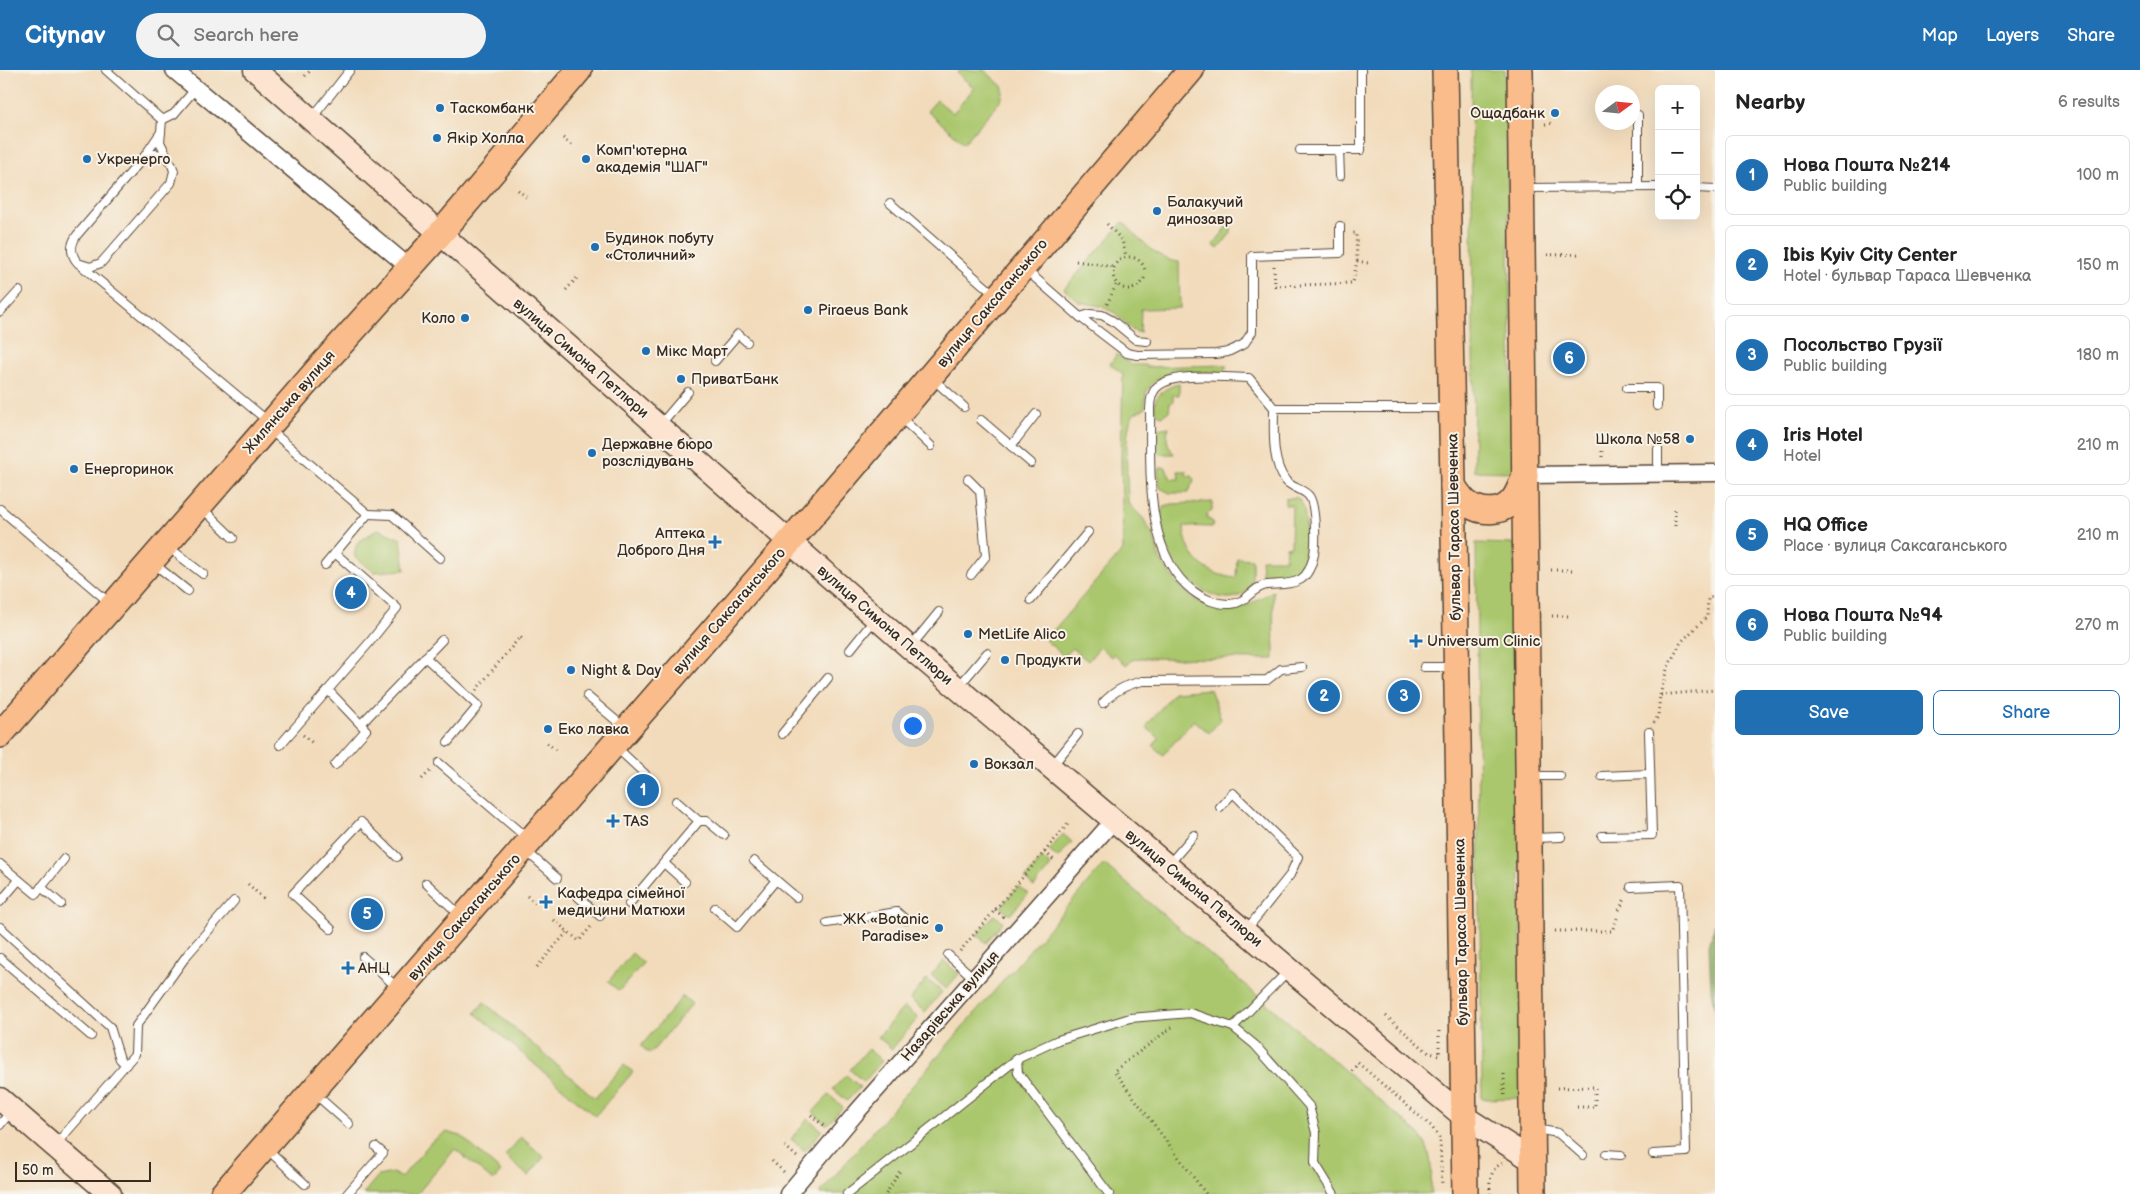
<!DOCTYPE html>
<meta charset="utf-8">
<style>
body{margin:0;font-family:"Balsamiq Sans",sans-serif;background:#f2f2f2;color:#222}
.controls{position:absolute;right:15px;top:15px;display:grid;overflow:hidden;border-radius:8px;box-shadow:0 5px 20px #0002}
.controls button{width:45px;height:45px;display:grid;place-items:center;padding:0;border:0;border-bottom:1px solid #e0e0e0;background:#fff;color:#222;font:25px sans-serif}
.compass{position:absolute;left:1595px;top:15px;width:45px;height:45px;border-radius:50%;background:#fff;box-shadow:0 5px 20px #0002;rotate:75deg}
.scale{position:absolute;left:15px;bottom:12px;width:136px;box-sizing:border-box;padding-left:5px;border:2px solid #3b2a1e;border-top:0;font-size:14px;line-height:18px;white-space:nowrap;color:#3b2a1e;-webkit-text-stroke:4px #f7f3e8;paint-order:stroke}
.you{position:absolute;left:912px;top:655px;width:18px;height:18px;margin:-12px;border:4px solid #fff;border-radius:50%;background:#1a73e8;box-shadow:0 0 0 8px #1a73e833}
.badge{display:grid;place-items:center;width:32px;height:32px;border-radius:50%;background:#1f6fb2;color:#fff;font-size:16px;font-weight:700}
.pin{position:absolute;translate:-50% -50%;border:2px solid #fff;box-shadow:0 1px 5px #0006}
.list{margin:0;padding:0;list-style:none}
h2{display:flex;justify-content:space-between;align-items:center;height:65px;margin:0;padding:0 20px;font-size:21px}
h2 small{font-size:16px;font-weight:400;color:#767676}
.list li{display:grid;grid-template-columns:32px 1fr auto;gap:15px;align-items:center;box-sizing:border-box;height:80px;margin:0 10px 10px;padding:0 10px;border:1px solid #e0e0e0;border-radius:8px}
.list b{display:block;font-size:19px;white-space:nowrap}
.list p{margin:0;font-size:16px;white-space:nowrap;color:#767676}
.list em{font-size:16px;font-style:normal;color:#767676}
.actions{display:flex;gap:10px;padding:15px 20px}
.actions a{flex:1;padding:11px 0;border:1px solid #1f6fb2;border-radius:8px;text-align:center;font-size:18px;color:#1f6fb2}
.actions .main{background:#1f6fb2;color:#fff}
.icon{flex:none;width:28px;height:28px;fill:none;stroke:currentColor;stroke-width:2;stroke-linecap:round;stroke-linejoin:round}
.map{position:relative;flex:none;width:1715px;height:1124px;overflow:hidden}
header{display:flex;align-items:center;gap:30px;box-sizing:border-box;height:70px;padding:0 25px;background:#1f6fb2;color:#fff}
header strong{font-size:24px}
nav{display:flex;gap:28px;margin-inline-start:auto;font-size:18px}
.search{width:350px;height:45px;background:#f2f2f2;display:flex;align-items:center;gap:12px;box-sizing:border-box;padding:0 18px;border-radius:28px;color:#767676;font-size:19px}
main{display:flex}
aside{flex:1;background:#fff}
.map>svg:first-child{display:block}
.green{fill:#aac76d;stroke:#727846}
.forest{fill:#87ac60;stroke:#616b3f}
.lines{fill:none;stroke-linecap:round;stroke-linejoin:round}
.service-casing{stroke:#564536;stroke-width:10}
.minor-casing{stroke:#564536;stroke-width:19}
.secondary-casing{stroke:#564536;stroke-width:25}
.primary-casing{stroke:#564536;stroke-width:28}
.path{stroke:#564536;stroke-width:3;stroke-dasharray:1 4;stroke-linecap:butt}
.service{stroke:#fff;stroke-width:8}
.minor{stroke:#fff;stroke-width:16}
.secondary{stroke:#fde4d0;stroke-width:22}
.primary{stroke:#f9bc8a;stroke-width:25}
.poi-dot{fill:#1f6fb2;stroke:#f7f3e8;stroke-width:2}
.labels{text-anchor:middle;stroke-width:4;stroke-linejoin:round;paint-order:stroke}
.poi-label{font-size:15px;fill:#3b2a1e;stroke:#f7f3e8;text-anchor:start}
.street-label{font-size:15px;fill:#3b2a1e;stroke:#f7f3e8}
</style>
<header>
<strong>Citynav</strong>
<div class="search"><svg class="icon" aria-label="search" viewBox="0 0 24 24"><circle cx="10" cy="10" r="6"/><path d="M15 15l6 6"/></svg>Search here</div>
<nav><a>Map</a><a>Layers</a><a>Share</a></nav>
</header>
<main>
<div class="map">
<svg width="1715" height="1124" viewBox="0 0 1715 1124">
<rect width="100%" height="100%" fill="#f7f3e8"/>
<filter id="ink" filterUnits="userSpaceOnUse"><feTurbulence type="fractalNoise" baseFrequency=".02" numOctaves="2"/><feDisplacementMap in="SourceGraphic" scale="10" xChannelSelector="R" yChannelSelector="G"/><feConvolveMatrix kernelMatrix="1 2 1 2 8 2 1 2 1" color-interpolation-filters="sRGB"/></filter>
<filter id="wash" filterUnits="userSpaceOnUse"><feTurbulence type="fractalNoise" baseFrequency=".0096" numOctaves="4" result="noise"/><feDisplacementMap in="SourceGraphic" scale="20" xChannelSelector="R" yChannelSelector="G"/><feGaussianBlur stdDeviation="1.12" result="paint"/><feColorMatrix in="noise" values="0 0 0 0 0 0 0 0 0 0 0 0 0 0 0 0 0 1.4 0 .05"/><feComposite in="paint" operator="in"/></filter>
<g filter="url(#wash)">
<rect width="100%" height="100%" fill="#f2dbbb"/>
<g class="green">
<polygon points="960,0 984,0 1003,17 1003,23 1001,30 964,73 927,41 937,30 953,43 974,18 957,3"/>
<polygon points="1471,0 1505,0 1514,402 1474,401"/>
<path d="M1123,152C1139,167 1156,190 1179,192L1180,238L1141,239L1140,263L1132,260L1115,243L1100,236L1079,232L1064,219Z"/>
<polygon points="1231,152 1231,163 1218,179 1213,175"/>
<path d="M1117,284L1131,295H1147V297L1226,295V299L1223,302C1200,303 1157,296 1146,323C1145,328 1145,334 1145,339C1139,341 1135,342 1132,347C1123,364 1128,413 1128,433L1143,448L1153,465L1160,489L1171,506L1183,520L1197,531L1233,540L1248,535L1273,521L1274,589L1140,588L1132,590L1126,595L1114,584L1111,587L1100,577L1088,591L1072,578L1064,586L1045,570L1123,480L1121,387L1123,304L1110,294Z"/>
<path d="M1179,314V325H1173V332L1170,333L1169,341L1162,346L1159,345C1146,331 1165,316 1179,314Z"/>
<path d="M1169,357C1165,368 1167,375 1174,384H1159L1156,379L1155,361L1157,359Z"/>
<polygon points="1162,397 1166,398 1171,409 1179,409 1178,401 1186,401 1187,406 1192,406 1194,410 1188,423 1170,423 1160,418 1158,400"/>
<path d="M1296,427C1300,430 1303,434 1304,440C1307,452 1307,496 1297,504C1289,511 1277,508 1267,508L1262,503L1261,489H1285L1286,477L1291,476L1292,435H1285V429Z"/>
<path d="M1212,432V441L1207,444V448L1213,452L1212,457L1184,456C1186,488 1206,505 1236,508L1237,488L1252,489C1252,498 1254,511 1248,519C1231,541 1192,518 1179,500C1170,488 1165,473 1163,458C1162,450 1160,442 1165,436L1171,434Z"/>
<polygon points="378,459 401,469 405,500 374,502 354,486 357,473"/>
<polygon points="1476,473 1515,474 1523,1028 1482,1029"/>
<polygon points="1210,619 1221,649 1209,663 1194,650 1163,685 1153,676 1159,668 1146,657 1174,622"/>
<polygon points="1063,764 1072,772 1058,788 1049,781"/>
<polygon points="1042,788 1051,796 1034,817 1025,809"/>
<path d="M1104,794L1419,1064C1434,1082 1431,1102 1431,1124H819Z"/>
<polygon points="1018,816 1028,824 1010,845 1001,837"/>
<polygon points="994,845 1003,852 986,873 977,865"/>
<polygon points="632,883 643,893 619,921 608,912"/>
<polygon points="944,891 959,904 946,919 931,905"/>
<polygon points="927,909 942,922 925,942 910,929"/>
<polygon points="683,926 692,934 650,984 641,976"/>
<polygon points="484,932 595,1028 624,995 633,1002 595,1046 475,943"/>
<polygon points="904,937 918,948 892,979 878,967"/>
<polygon points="868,979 882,991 864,1012 850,1000"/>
<polygon points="846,1005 860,1017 847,1031 833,1019"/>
<polygon points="829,1025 843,1037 827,1055 813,1042"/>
<polygon points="808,1049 822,1060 805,1081 791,1069"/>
<polygon points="446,1062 461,1066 501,1102 493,1111 455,1079 417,1124 363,1124 378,1106 393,1103 401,1108 431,1072"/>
<polygon points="521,1067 544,1087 528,1106 505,1086"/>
</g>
<polygon class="forest" points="1715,853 1715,940 1711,922 1709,875"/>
</g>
<g filter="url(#ink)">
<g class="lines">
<defs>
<g id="service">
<polyline points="106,0 162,50 174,44 196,18"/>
<polyline points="1638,45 1638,116"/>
<polyline points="312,48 350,0"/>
<path d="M162,50L161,62L144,87L77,165C70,175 70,184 78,193L269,352"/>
<polyline points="161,62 160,72 167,86"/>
<polyline points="1300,80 1361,80 1361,0"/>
<polyline points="1339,80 1340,106"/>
<polyline points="1523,118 1659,117"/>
<polyline points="1696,118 1715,119"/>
<polyline points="890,133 996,226"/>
<path d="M81,194L90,197L101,193L171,113L174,101C170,86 158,80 144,87"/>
<polyline points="1026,200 1080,247 1127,283 1137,285 1216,284 1228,282 1244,274 1252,262 1252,186 1340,183 1340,156"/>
<polyline points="0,242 19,221"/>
<polyline points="1080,247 1090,244 1102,245 1113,251 1136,270 1147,271"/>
<polyline points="715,291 738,264 747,272"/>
<polyline points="932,308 964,337"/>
<polyline points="1627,318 1657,318 1657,336"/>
<path d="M1274,338C1274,361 1271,392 1286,411C1291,417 1302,419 1308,425C1316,432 1316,473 1314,484C1308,516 1293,513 1267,515C1253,516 1247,533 1231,534C1218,535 1203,529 1193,521C1143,483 1151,395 1150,339C1150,331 1151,323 1157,317C1174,301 1226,308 1249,308L1274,338H1449"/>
<polyline points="899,346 931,376"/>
<polyline points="981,350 1031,393"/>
<polyline points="660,355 688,322"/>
<polyline points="269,359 368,444 325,495"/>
<polyline points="1011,376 1036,344"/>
<polyline points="1658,379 1658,403"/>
<polyline points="968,409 980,421 986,486 971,505"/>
<polyline points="202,438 233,468"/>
<polyline points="0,439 111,534"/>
<polyline points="368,444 392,445 440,488"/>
<polyline points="167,476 203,504"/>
<polyline points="153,493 188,521"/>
<polyline points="1031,530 1088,462"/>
<polyline points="912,575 939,542"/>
<polyline points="850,580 875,549"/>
<polyline points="425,587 478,636 448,672"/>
<polyline points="1424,597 1452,597"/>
<polyline points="959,616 987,583"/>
<polyline points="328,620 366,660 335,695"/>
<polyline points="587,626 625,658"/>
<path d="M1103,633C1115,620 1126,615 1143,611L1267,610L1281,599L1302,597"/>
<polyline points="361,654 442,570"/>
<polyline points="782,664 828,608"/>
<polyline points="280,675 369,573 397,538 335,483"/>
<polyline points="617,678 645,704"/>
<polyline points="439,693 528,769"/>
<polyline points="1053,695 1078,664"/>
<polyline points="1531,706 1560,706"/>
<polyline points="1602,706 1650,704"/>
<polyline points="676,731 699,751 707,751 724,765"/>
<polyline points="1220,737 1233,723 1298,787 1290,805 1247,859"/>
<polyline points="1602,766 1652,765 1649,662"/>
<polyline points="1533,768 1561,767"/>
<polyline points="526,781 557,808"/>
<polyline points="664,793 685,812"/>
<polyline points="0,794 36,824 64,789"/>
<polyline points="1169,794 1194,765"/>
<polyline points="776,810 796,827"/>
<polyline points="426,813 461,846"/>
<polyline points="41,817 61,834"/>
<polyline points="1631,817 1680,815 1686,1082 1653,1084"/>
<polyline points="576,825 600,846"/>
<polyline points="0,832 19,810"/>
<polyline points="629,834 699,751"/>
<polyline points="715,838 737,857 776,810 754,791"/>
<polyline points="827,853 897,842 906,850"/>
<polyline points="0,857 110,957 120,989 126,995"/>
<polyline points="331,859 293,824 361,752 397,787"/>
<polyline points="948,885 975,909"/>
<polyline points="363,887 399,919"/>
<polyline points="0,888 91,966"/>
<polyline points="1233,957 1255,975 1309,1036 1316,1063 1315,1093 1334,1124"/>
<polyline points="314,1023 349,1054"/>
<polyline points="0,1055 11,1041"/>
<polyline points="1536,1059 1558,1063 1583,1085"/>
<polyline points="56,1074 135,984 136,956 187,885 234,831"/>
<polyline points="267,1079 305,1114"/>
<polyline points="1606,1084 1621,1085"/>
<polyline points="347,1124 383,1083 376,1077"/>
<polyline points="847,1124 1017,989"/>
<polyline points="1109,1124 1018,1003 1017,989 1058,970 1130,948 1190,943 1233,957 1288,901"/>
</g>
<g id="minor">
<polyline points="174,0 410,198"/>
<polyline points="1525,405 1715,403"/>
<polyline points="788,1124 856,1043 1114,750"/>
</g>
<g id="secondary">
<polyline points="255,0 910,578 1463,1046 1532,1090"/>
<polyline points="0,1029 110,1124"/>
</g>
<g id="primary">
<polyline points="1445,0 1458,671 1465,1124"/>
<polyline points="1520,0 1533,1124"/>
<path d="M1453,416C1457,422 1462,430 1468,434C1481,443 1501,444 1512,431C1518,425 1521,414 1525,406"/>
<polyline points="0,665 320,297 440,164 579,0"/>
<polyline points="223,1124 769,496 1191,0"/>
</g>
</defs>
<use href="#service" class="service-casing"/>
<use href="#minor" class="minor-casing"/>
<use href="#secondary" class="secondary-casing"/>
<use href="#primary" class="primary-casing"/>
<g class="path">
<polyline points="305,6 311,0"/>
<polyline points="1545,54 1554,53"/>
<polyline points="563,68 571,75"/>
<polyline points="518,120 526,127"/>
<polyline points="1107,154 1122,170 1126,186"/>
<polyline points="1547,185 1582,184"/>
<circle cx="1129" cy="203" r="16"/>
<polyline points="1076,191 1114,197"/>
<polyline points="1357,191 1368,193"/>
<polyline points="1274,196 1275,216 1353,213 1357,191 1356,163 1352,163"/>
<polyline points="566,220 578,207"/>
<polyline points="1107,234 1117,213"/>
<polyline points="1602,381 1602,389"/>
<polyline points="1675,456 1675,436"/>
<polyline points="1551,500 1572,500"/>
<polyline points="1552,546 1572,546"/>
<polyline points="476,620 520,567 525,571"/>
<polyline points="1660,625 1667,599 1681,572 1707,547 1708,528 1715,527"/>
<polyline points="1654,653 1658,646 1660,625 1715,620"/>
<polyline points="303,665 314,674"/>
<polyline points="547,673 556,680"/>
<polyline points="422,709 431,700"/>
<polyline points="1045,782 1055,791"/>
<polyline points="248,814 265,830"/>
<polyline points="527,826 535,833"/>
<polyline points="995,840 1006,849"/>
<polyline points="1619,840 1626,827"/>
<polyline points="554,850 579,871 593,854"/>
<polyline points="1555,861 1612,861 1617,848"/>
<polyline points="960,881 1068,754"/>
<polyline points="537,897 568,861"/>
<polyline points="1386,946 1429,983 1439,985 1439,957"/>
<polyline points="1172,957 1114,1001 1206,1124"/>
<polyline points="1352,1001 1358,993 1431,1056 1440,1069 1442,1116"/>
<polyline points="1557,1018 1595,1017 1595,1037 1576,1037"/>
<polyline points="1504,1025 1504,1000"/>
<polyline points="811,1045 824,1056"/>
<polyline points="785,1076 797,1087"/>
<polyline points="772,1091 784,1102"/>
<polyline points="886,1124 901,1099"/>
<path d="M1490,1124C1489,1112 1490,1099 1502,1093"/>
</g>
<use href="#service" class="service"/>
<use href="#minor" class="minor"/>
<use href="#secondary" class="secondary"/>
<use href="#primary" class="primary"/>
</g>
</g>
<g class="poi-dot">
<circle cx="440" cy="38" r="5"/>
<circle cx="1555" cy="43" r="5"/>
<circle cx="437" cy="68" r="5"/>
<circle cx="87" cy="89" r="5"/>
<circle cx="586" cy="89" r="5"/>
<circle cx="1157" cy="141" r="5"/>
<circle cx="595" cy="177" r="5"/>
<circle cx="808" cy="240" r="5"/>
<circle cx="465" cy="248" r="5"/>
<circle cx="646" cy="281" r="5"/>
<circle cx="681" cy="309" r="5"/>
<circle cx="1690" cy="369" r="5"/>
<circle cx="592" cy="383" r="5"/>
<circle cx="74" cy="399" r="5"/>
<path d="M712.5 464.5h5v5h5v5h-5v5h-5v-5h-5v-5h5z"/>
<circle cx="968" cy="564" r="5"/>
<path d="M1413.5 563.5h5v5h5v5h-5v5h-5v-5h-5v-5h5z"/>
<circle cx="1005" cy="590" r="5"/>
<circle cx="571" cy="600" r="5"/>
<circle cx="548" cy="659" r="5"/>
<circle cx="974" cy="694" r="5"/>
<path d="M610.5 743.5h5v5h5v5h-5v5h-5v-5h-5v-5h5z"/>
<path d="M543.5 824.5h5v5h5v5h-5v5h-5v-5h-5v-5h5z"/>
<circle cx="939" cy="858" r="5"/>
<path d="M345.5 890.5h5v5h5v5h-5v5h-5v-5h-5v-5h5z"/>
</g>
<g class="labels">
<g class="poi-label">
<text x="450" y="43">Таскомбанк</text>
<text x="1545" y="48" text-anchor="end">Ощадбанк</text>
<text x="447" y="73">Якір Холла</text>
<text x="596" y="85">Комп'ютерна<tspan x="596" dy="17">академія "ШАГ"</tspan></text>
<text x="97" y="94">Укренерго</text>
<text x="1167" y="137">Балакучий<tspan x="1167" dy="17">динозавр</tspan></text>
<text x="605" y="173">Будинок побуту<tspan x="605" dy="17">«Столичний»</tspan></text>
<text x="818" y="245">Piraeus Bank</text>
<text x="455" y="253" text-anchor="end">Коло</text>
<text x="656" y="286">Мікс Март</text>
<text x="691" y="314">ПриватБанк</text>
<text x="1680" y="374" text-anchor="end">Школа №58</text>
<text x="602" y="379">Державне бюро<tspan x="602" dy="17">розслідувань</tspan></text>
<text x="84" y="404">Енергоринок</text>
<text x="705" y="468" text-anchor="end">Аптека<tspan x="705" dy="17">Доброго Дня</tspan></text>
<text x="978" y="569">MetLife Alico</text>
<text x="1427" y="576">Universum Clinic</text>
<text x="1015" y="595">Продукти</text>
<text x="581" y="605">Night &amp; Day</text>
<text x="558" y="664">Еко лавка</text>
<text x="984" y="699">Вокзал</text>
<text x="623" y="756">TAS</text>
<text x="557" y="828">Кафедра сімейної<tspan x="557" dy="17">медицини Матюхи</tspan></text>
<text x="929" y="854" text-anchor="end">ЖК «Botanic<tspan x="929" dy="17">Paradise»</tspan></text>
<text x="358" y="903">АНЦ</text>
</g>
<g class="street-label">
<text transform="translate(992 233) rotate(-50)" y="5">вулиця Саксаганського</text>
<text transform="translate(581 288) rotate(41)" y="5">вулиця Симона Петлюри</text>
<text transform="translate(289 332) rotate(-49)" y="5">Жилянська вулиця</text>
<text transform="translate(1454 457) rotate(-91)" y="5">бульвар Тараса Шевченка</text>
<text transform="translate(729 541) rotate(-49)" y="5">вулиця Саксаганського</text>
<text transform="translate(885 555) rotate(41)" y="5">вулиця Симона Петлюри</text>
<text transform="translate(1194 818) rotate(40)" y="5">вулиця Симона Петлюри</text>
<text transform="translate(464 847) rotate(-49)" y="5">вулиця Саксаганського</text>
<text transform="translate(1461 862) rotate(-91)" y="5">бульвар Тараса Шевченка</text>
<text transform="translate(950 936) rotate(-49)" y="5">Назарівська вулиця</text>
</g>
</g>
</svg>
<div class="controls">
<button>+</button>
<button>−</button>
<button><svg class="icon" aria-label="locate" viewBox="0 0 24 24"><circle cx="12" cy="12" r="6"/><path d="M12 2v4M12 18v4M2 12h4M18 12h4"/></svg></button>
</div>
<svg class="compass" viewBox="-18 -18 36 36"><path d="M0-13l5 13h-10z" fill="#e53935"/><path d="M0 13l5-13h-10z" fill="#767676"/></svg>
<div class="scale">50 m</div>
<div class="you"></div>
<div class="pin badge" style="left:643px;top:720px">1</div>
<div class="pin badge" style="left:1324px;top:626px">2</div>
<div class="pin badge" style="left:1404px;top:626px">3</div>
<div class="pin badge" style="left:351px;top:523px">4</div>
<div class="pin badge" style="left:367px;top:844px">5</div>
<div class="pin badge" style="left:1569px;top:288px">6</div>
</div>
<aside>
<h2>Nearby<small>6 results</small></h2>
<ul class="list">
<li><span class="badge">1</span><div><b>Нова Пошта №214</b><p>Public building</p></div><em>100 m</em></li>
<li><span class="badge">2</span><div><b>Ibis Kyiv City Center</b><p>Hotel · бульвар Тараса Шевченка</p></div><em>150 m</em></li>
<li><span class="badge">3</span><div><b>Посольство Грузії</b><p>Public building</p></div><em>180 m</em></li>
<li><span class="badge">4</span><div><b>Iris Hotel</b><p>Hotel</p></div><em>210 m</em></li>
<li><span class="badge">5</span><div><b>HQ Office</b><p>Place · вулиця Саксаганського</p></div><em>210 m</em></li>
<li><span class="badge">6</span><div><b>Нова Пошта №94</b><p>Public building</p></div><em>270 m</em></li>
</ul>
<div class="actions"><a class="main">Save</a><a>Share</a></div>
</aside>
</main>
